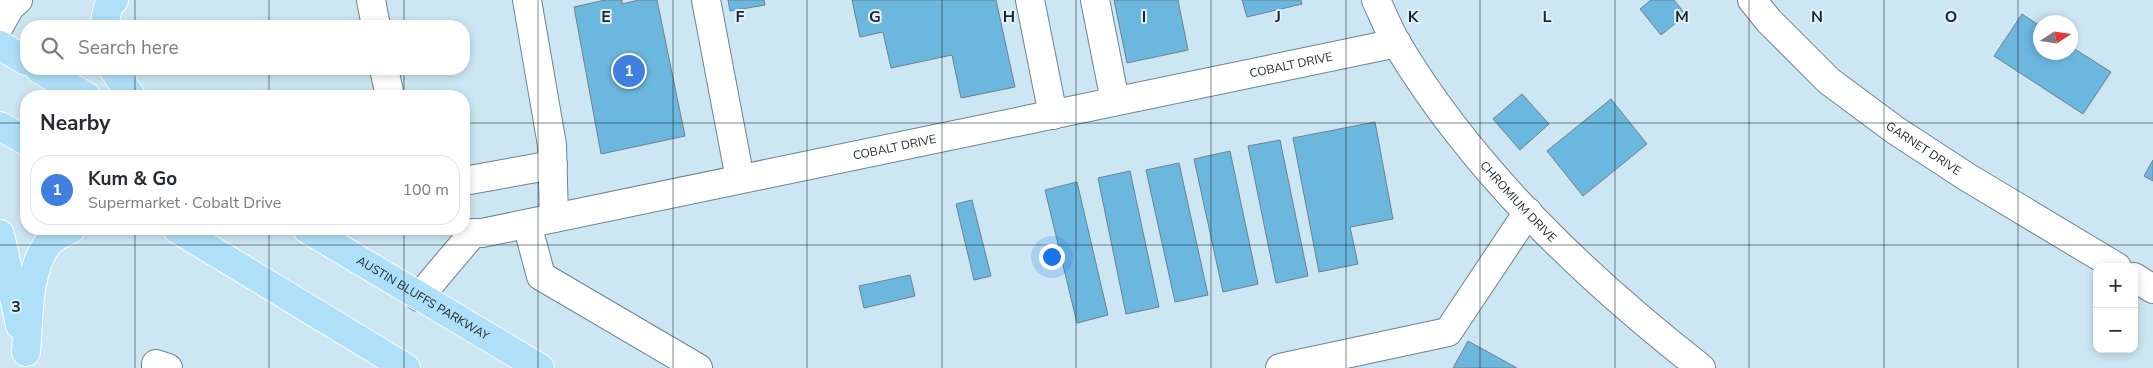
<!DOCTYPE html>
<meta charset="utf-8">
<style>
body{margin:0;font-family:"Nunito Sans",sans-serif;background:#f2f2f3;color:#2b2b33}
.controls{position:absolute;right:15px;bottom:15px;display:grid;overflow:hidden;border-radius:10px;box-shadow:0 2px 8px #0003}
.controls button{width:45px;height:45px;display:grid;place-items:center;padding:0;border:0;border-bottom:1px solid #e1e1e2;background:#fff;color:#2b2b33;font:25px sans-serif}
.compass{position:absolute;left:2033px;top:15px;width:45px;height:45px;border-radius:50%;background:#fff;box-shadow:0 2px 8px #0003;rotate:78deg}
.you{position:absolute;left:1051px;top:256px;width:18px;height:18px;margin:-12px;border:4px solid #fff;border-radius:50%;background:#1a73e8;box-shadow:0 0 0 8px #1a73e833}
.badge{display:grid;place-items:center;width:32px;height:32px;border-radius:50%;background:#d93025;color:#fff;font-size:16px;font-weight:700}
.pin{position:absolute;translate:-50% -50%;border:2px solid #fff;box-shadow:0 1px 5px #0006}
.list{margin:0;padding:0;list-style:none}
h2{display:flex;justify-content:space-between;align-items:center;height:65px;margin:0;padding:0 20px;font-size:21px}
h2 small{font-size:16px;font-weight:400;color:#7c7c81}
.list li{display:grid;grid-template-columns:32px 1fr auto;gap:15px;align-items:center;box-sizing:border-box;height:70px;margin:0 10px 10px;padding:0 10px;border:1px solid #e1e1e2;border-radius:20px}
.list b{display:block;font-size:19px;white-space:nowrap}
.list p{margin:0;font-size:16px;white-space:nowrap;color:#7c7c81}
.list em{font-size:16px;font-style:normal;color:#7c7c81}
.icon{flex:none;width:28px;height:28px;fill:none;stroke:currentColor;stroke-width:2;stroke-linecap:round;stroke-linejoin:round}
.map{position:relative;flex:none;width:2153px;height:368px;overflow:hidden}
.search{position:absolute;background:#fff;box-shadow:0 2px 8px #0003;left:20px;top:20px;width:450px;height:55px;display:flex;align-items:center;gap:12px;box-sizing:border-box;padding:0 18px;border-radius:20px;color:#7c7c81;font-size:19px}
.panel{position:absolute;background:#fff;box-shadow:0 2px 8px #0003;left:20px;top:90px;width:450px;height:145px;border-radius:20px}
.map>svg:first-child{display:block}
.building{fill:#6cb7de;stroke:#6c828e}
.lines{fill:none;stroke-linecap:round;stroke-linejoin:round}
.minor-casing{stroke:#6d8390;stroke-width:30}
.major-casing{stroke:#fff;stroke-width:30}
.minor{stroke:#fff;stroke-width:28}
.major{stroke:#aee0f9;stroke-width:28}
.grid{fill:none;stroke:#1b2429;stroke-width:1;stroke-opacity:0.55}
.labels{text-anchor:middle;stroke-width:4;stroke-linejoin:round;paint-order:stroke}
.street-label{font-size:12px;fill:#1b2429;stroke:#dff2fd}
.grid-label{font-size:16px;text-anchor:middle;font-weight:bold;fill:#1b2429;stroke:#dff2fd;stroke-width:4;stroke-linejoin:round;paint-order:stroke}
</style>
<div class="map">
<svg width="2153" height="368" viewBox="0 0 2153 368">
<rect width="100%" height="100%" fill="#cde6f3"/>
<g class="building">
<polygon points="605,0 622,0 622,4 639,0 657,0 685,136 601,154 574,7"/>
<polygon points="728,0 764,0 765,5 730,11"/>
<polygon points="852,0 996,0 1015,87 961,98 952,55 891,68 883,32 860,37"/>
<polygon points="1114,0 1178,0 1188,50 1127,63"/>
<polygon points="1242,0 1301,0 1302,4 1247,17"/>
<polygon points="1651,0 1674,0 1686,15 1661,35 1640,9"/>
<polygon points="2022,14 2040,26 2040,52 2070,52 2070,46 2111,72 2083,114 1994,56"/>
<polygon points="1522,94 1549,124 1520,150 1493,119"/>
<polygon points="1611,99 1647,144 1583,196 1547,151"/>
<polygon points="1375,122 1393,219 1350,227 1358,264 1319,272 1293,138"/>
<polygon points="1280,140 1308,276 1276,283 1248,146"/>
<polygon points="1230,151 1258,284 1223,292 1194,159"/>
<polygon points="2153,160 2153,181 2144,176"/>
<polygon points="1179,163 1208,295 1175,302 1146,170"/>
<polygon points="1130,171 1159,307 1126,314 1098,178"/>
<polygon points="1077,182 1108,315 1077,323 1045,190"/>
<polygon points="972,200 991,276 974,280 956,204"/>
<polygon points="910,275 915,296 864,308 859,286"/>
<polygon points="1468,341 1517,368 1453,368"/>
</g>
<g class="lines">
<defs>
<g id="minor">
<polyline points="371,0 376,26"/>
<polyline points="527,0 552,145 554,218"/>
<polyline points="706,0 740,179"/>
<polyline points="1030,0 1053,115"/>
<polyline points="1095,0 1115,101"/>
<path id="s1" d="M1376,0C1383,15 1389,30 1397,44C1473,171 1585,277 1701,368"/>
<path id="s2" d="M1752,0L1769,21L1829,81L1895,130L1967,177L2117,267"/>
<polyline points="0,25 10,7 18,0"/>
<polyline points="384,69 390,96"/>
<polyline points="464,181 553,165"/>
<polyline points="527,224 541,276 698,368"/>
<polyline points="2134,277 2153,289"/>
<path id="s3" d="M419,297L473,233H482L1397,43"/>
<polyline points="156,368 156,364 168,368"/>
<polyline points="1280,368 1448,332 1528,212"/>
</g>
<g id="major">
<polyline points="104,26 108,7 114,0"/>
<polyline points="0,45 26,61"/>
<polyline points="39,69 86,96"/>
<polyline points="113,69 131,96"/>
<polyline points="0,126 26,141"/>
<polyline points="177,229 406,368"/>
<path id="s4" d="M307,229L540,368"/>
<polyline points="0,234 20,325"/>
<path d="M26,352C29,318 27,275 46,246C52,238 62,233 71,229"/>
</g>
</defs>
<use href="#minor" class="minor-casing"/>
<use href="#major" class="major-casing"/>
<use href="#minor" class="minor"/>
<use href="#major" class="major"/>
</g>
<path class="grid" d="M135,0V26M269,0V26M404,0V26M538,0V368M673,0V368M807,0V368M942,0V368M1076,0V368M1211,0V368M1346,0V368M1480,0V368M1615,0V368M1749,0V368M1884,0V368M2018,0V368M135,69V96M269,69V96M404,69V96M0,123H26M464,123H2153M135,229V368M269,229V368M404,229V368M0,245H2153"/>
<g class="labels">
<g class="street-label">
<text dy="4" stroke="none"><textPath href="#s3" startOffset="919">COBALT DRIVE</textPath></text>
<text dy="4" stroke="none"><textPath href="#s3" startOffset="514">COBALT DRIVE</textPath></text>
<text dy="4" stroke="none"><textPath href="#s2" startOffset="228">GARNET DRIVE</textPath></text>
<text dy="4" stroke="none"><textPath href="#s1" startOffset="248">CHROMIUM DRIVE</textPath></text>
<text dy="4" stroke="none"><textPath href="#s4" startOffset="135">AUSTIN BLUFFS PARKWAY</textPath></text>
</g>
</g>
<g class="grid-label">
<text x="606" y="22">E</text>
<text x="740" y="22">F</text>
<text x="875" y="22">G</text>
<text x="1009" y="22">H</text>
<text x="1144" y="22">I</text>
<text x="1278" y="22">J</text>
<text x="1413" y="22">K</text>
<text x="1547" y="22">L</text>
<text x="1682" y="22">M</text>
<text x="1817" y="22">N</text>
<text x="1951" y="22">O</text>
<text x="16" y="312">3</text>
</g>
</svg>
<div class="controls">
<button>+</button>
<button>−</button>
</div>
<svg class="compass" viewBox="-18 -18 36 36"><path d="M0-13l5 13h-10z" fill="#e53935"/><path d="M0 13l5-13h-10z" fill="#7c7c81"/></svg>
<div class="you"></div>
<div class="pin badge" style="left:629px;top:71px;background:#3f7fe0">1</div>
<div class="search"><svg class="icon" aria-label="search" viewBox="0 0 24 24"><circle cx="10" cy="10" r="6"/><path d="M15 15l6 6"/></svg>Search here</div>
<section class="panel">
<h2>Nearby<small></small></h2>
<ul class="list">
<li><span class="badge" style="background:#3f7fe0">1</span><div><b>Kum &amp; Go</b><p>Supermarket · Cobalt Drive</p></div><em>100 m</em></li>
</ul>
</section>
</div>
